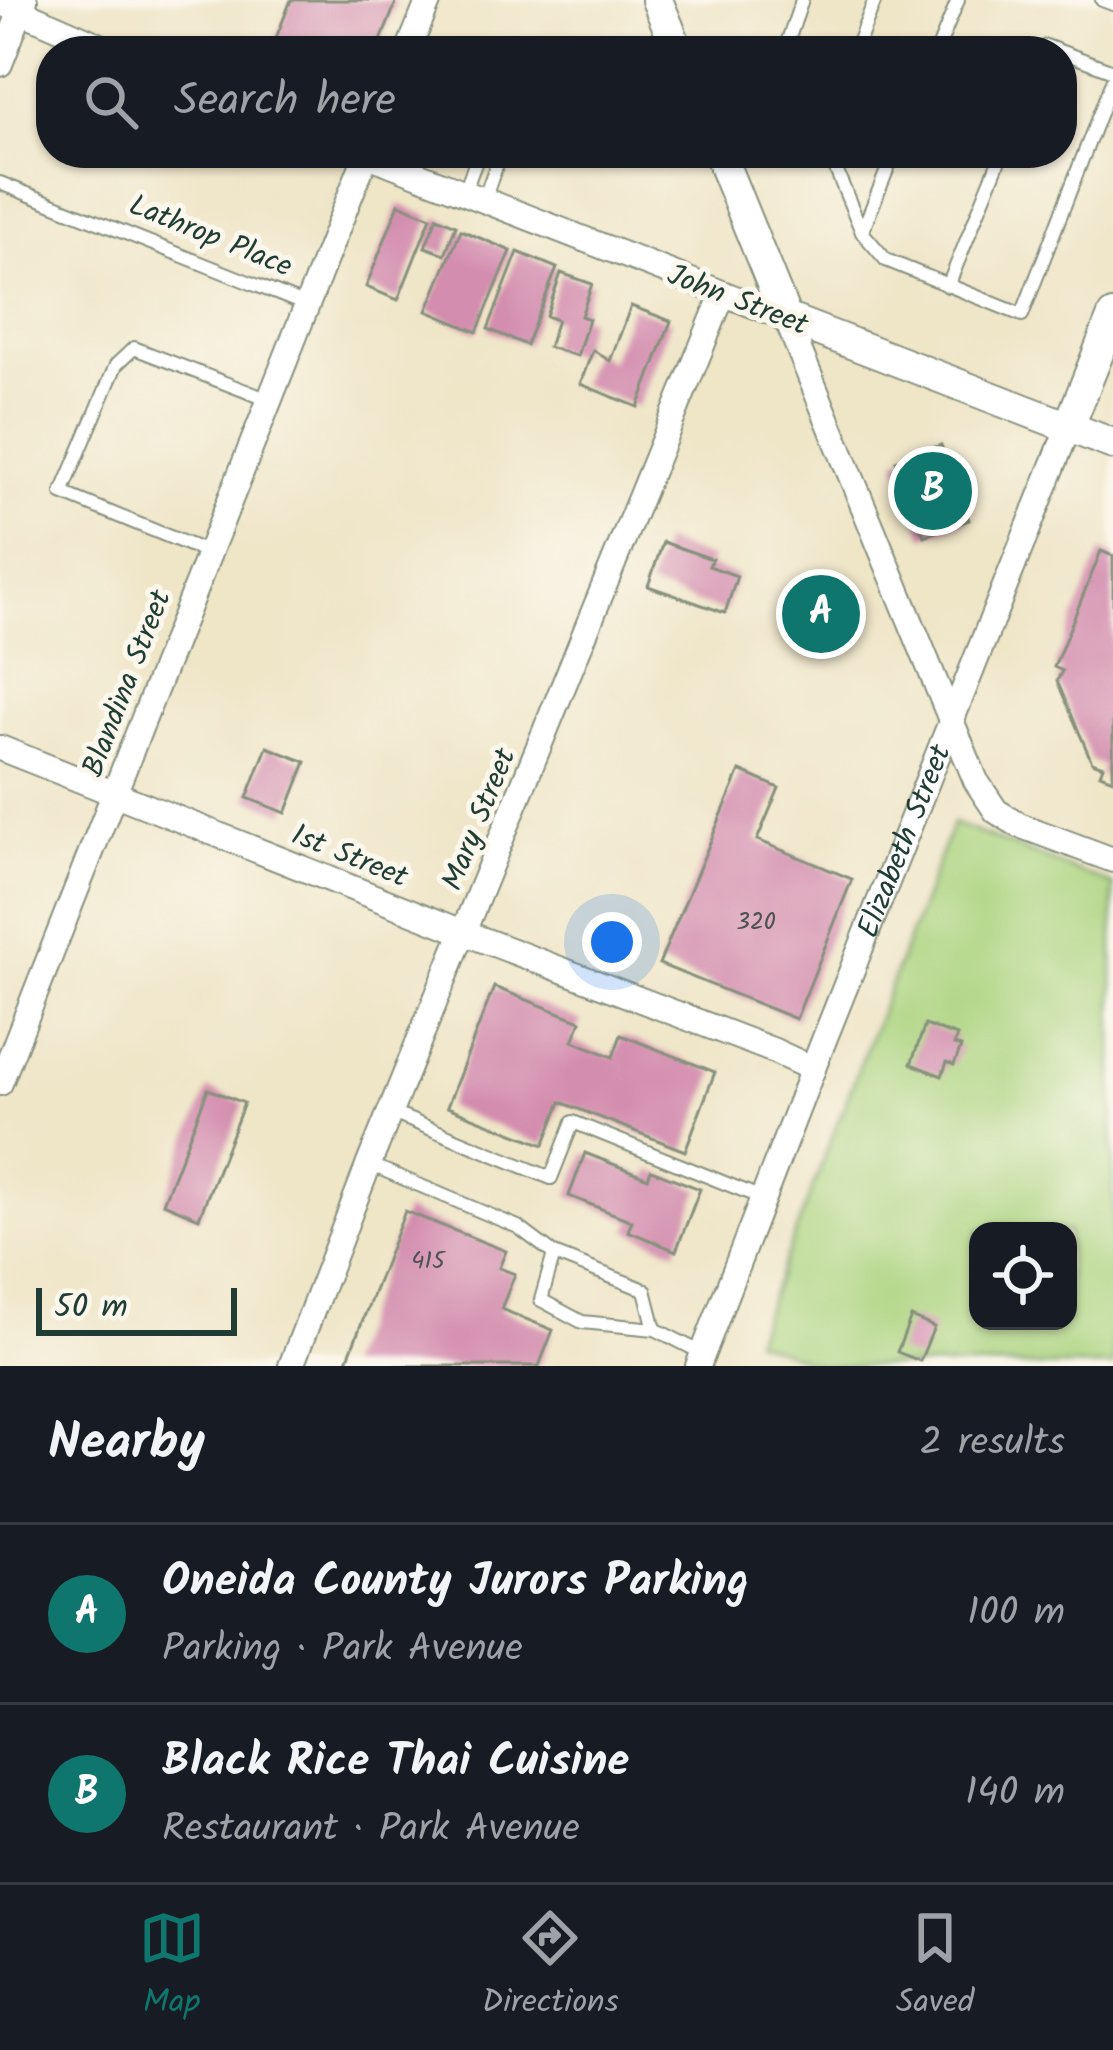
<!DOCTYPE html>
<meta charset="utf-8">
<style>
body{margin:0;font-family:Kalam,sans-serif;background:#242831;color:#f1f3f6}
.controls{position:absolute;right:36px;bottom:36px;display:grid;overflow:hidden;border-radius:24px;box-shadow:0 3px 9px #0004}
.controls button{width:108px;height:108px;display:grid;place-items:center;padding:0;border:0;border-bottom:3px solid #363941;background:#171b24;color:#f1f3f6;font:60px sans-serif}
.scale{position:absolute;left:36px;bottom:30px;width:201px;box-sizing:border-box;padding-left:12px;border:6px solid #1f3d34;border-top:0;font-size:33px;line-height:42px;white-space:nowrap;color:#1f3d34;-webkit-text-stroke:9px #fbf7ec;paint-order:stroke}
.you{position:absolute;left:612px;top:942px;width:42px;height:42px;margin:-30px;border:9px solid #fff;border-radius:50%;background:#1a73e8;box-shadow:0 0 0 18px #1a73e833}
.badge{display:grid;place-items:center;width:78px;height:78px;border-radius:50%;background:#0f766e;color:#fff;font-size:39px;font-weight:700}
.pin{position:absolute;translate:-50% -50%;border:6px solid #fff;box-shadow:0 3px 12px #0006}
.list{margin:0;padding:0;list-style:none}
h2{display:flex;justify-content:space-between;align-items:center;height:156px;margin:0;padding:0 48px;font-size:51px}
h2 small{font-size:39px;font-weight:400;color:#9ea1a6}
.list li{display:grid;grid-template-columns:78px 1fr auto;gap:36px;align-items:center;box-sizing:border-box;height:180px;padding:0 48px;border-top:3px solid #363941}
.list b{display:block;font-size:45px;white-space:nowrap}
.list p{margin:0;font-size:39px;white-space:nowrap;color:#9ea1a6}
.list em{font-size:39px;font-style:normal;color:#9ea1a6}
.icon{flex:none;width:66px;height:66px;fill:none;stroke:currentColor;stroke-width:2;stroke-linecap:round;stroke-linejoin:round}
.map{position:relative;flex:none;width:1113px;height:1366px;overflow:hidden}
.search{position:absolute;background:#171b24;box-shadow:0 3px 9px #0004;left:36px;right:36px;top:36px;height:132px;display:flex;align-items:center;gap:30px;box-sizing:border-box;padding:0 42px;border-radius:48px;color:#9ea1a6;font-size:45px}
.sheet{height:516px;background:#171b24}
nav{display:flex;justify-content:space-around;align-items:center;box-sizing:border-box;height:168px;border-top:3px solid #363941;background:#171b24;font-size:33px;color:#9ea1a6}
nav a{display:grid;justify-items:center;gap:6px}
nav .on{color:#0f766e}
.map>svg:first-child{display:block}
.green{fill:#aad37e;stroke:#648859;stroke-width:3;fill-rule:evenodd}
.building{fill:#d38dae}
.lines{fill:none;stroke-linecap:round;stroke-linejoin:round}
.service-casing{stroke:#87917e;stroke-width:16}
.minor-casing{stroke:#87917e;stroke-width:28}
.tertiary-casing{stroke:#87917e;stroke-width:34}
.service{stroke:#fff;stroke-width:12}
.minor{stroke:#fff;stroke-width:24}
.tertiary{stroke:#fff;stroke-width:30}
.labels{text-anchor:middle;stroke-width:10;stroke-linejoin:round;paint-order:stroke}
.number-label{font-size:24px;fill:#4c5152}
.street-label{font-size:30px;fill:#1f3d34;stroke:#fbf7ec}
</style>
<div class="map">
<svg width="1113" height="1366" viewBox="0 0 1113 1366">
<rect width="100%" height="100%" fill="#fbf7ec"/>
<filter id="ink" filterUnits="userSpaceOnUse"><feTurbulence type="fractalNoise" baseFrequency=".00833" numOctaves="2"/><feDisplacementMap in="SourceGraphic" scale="24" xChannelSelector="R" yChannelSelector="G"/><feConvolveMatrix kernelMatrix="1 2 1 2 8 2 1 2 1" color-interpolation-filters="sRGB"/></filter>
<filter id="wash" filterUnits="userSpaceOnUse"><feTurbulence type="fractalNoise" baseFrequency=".004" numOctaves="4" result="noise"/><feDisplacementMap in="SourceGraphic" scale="48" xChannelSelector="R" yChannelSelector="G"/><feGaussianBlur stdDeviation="2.7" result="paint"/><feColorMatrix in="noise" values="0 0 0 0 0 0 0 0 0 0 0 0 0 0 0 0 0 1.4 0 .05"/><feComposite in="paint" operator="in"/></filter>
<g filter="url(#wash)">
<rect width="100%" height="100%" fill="#efe5c7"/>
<path class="green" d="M953,823L1113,885V1366H821L754,1340ZM978,1231H1068V1321H978Z"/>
<g id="blocks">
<g class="building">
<polygon points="291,0 397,0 377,51 271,51"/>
<polygon points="399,204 431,217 398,300 366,287"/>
<polygon points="437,217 456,225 445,254 425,247"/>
<polygon points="461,230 511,251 477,332 427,311"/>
<polygon points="518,252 557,268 526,345 488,329"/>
<polygon points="561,273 592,284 581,316 589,319 577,356 548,347 557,320 546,316"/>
<polygon points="631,306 671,321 638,407 580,384 593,350 610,361"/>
<polygon points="941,445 969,520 924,536 896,461"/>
<polygon points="663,542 712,559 709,566 737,576 725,613 648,586"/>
<polygon points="1101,551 1113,556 1113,779 1100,774 1103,766 1092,762 1057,681 1062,671 1054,667"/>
<polygon points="267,747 306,762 286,813 247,798"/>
<polygon points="740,771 779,788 757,840 852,879 796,1019 659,964"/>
<polygon points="494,987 581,1021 573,1041 613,1057 621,1035 715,1072 685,1151 561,1102 544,1145 447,1107"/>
<polygon points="925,1025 957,1036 954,1045 961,1047 954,1065 947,1062 942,1076 911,1064"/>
<polygon points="208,1089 244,1103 199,1218 163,1203"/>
<polygon points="585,1153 648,1178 651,1170 700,1189 676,1251 628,1231 632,1221 569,1196"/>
<polygon points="405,1211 506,1251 499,1268 515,1274 501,1309 553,1330 539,1366 345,1366"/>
<polygon points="911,1317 934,1327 920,1361 897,1352"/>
</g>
</g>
</g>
<g filter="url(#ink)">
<use href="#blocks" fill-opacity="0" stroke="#87917e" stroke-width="3"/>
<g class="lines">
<defs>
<g id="service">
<polyline points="1102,0 1113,4"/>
<polyline points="788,51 786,46 802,0"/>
<polyline points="855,51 875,0"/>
<polyline points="937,51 958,0"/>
<polyline points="1044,51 1046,46 1059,51"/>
<polyline points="1062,52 1113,71"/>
<polyline points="829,153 862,232 886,260 1022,315 1113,79"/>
<polyline points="0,183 306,305"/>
<polyline points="464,193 479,153"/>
<polyline points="484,199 501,153"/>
<polyline points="862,232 894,153"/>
<polyline points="948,286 1002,153"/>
<polyline points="209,553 62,493 116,365 134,348 269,400"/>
<polyline points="390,1112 551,1178 573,1122 762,1198"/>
<polyline points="369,1164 518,1227 554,1254"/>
<polyline points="655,1329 582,1322 541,1300 554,1254 645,1290 655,1329 702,1353"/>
</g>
<g id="minor">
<polyline points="0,2 112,51"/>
<polyline points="408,51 429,0"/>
<polyline points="0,64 25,0"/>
<polyline points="363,153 786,318 976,781 996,811 1019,825 1113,860"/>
<polyline points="0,748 465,933 772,1050 813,1069"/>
<polyline points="0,1083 367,153"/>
<polyline points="291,1366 370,1161 723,294"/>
<path id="s1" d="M698,1366L824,1040L1069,426"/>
</g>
<g id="tertiary">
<polyline points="657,0 678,51"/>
<polyline points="719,153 786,318 1113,444"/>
<polyline points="1069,426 1113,316"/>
</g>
</defs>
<use href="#service" class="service-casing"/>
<use href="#minor" class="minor-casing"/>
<use href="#tertiary" class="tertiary-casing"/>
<use href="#service" class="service"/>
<use href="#minor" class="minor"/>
<use href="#tertiary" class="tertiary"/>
</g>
</g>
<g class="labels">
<g class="number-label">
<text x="756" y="929">320</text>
<text x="428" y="1268">415</text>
</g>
<g class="street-label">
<text transform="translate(211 235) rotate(22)" y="10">Lathrop Place</text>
<text transform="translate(738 299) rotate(21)" y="10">John Street</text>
<text transform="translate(126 683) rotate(-69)" y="10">Blandina Street</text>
<text transform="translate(478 819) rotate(-68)" y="10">Mary Street</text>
<text dy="10" stroke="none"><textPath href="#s1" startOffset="564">Elizabeth Street</textPath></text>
<text transform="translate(350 855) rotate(22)" y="10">1st Street</text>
</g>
</g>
</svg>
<div class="controls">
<button><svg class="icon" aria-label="locate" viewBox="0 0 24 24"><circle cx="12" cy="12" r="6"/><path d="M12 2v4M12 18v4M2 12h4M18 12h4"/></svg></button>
</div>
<div class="scale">50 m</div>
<div class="you"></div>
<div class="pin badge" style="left:821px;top:614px">A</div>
<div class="pin badge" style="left:933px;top:491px">B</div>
<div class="search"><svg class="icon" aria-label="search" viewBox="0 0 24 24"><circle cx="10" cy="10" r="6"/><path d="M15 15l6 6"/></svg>Search here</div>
</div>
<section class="sheet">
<h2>Nearby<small>2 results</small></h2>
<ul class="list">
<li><span class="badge">A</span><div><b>Oneida County Jurors Parking</b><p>Parking · Park Avenue</p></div><em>100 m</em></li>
<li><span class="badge">B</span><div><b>Black Rice Thai Cuisine</b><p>Restaurant · Park Avenue</p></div><em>140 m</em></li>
</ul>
</section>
<nav>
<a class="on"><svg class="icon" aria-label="map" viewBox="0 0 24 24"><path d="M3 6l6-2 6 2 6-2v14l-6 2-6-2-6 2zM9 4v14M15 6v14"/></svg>Map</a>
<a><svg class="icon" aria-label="directions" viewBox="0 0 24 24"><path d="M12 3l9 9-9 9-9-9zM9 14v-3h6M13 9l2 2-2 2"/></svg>Directions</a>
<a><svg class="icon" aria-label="saved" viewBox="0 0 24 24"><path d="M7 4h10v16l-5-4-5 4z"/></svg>Saved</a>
</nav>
